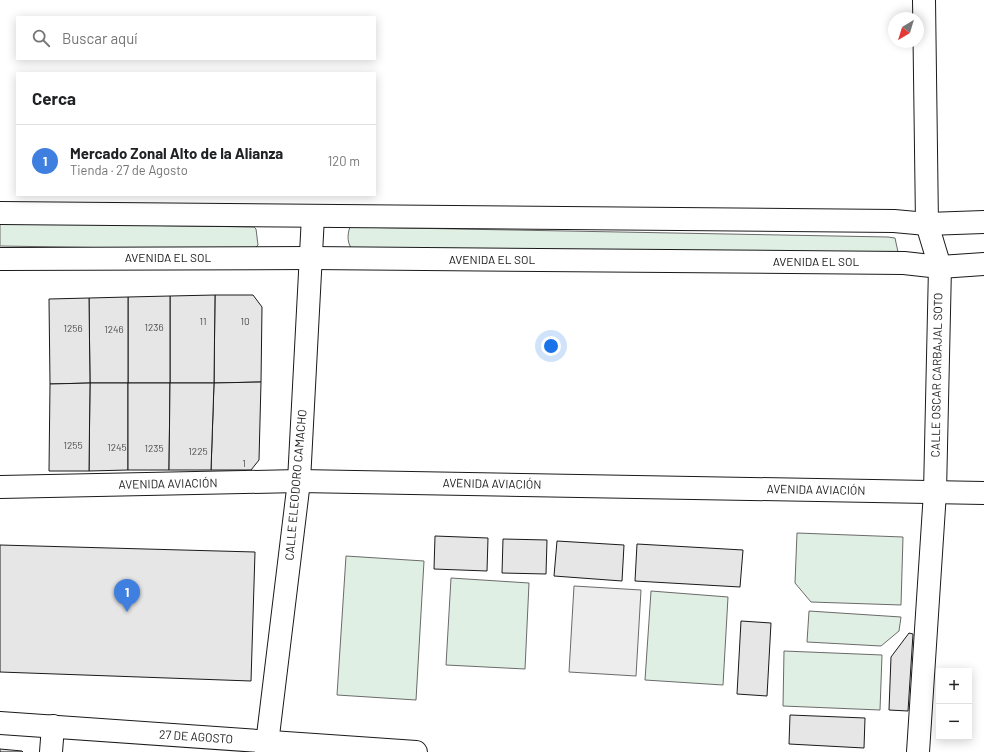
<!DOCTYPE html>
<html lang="es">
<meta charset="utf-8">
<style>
body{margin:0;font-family:Barlow,sans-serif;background:#f2f2f2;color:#202124}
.controls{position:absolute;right:12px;bottom:12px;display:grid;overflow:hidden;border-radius:0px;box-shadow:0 2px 10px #0003}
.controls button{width:36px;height:36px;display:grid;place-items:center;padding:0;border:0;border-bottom:1px solid #e0e0e0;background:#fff;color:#202124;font:20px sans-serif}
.compass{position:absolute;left:888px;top:12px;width:36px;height:36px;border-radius:50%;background:#fff;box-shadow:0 2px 10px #0003;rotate:218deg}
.you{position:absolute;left:551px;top:346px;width:14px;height:14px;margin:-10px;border:3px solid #fff;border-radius:50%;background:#1a73e8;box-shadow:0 0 0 6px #1a73e833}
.badge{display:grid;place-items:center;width:26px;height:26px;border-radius:50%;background:#d93025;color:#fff;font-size:13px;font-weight:700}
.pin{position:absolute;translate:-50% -33px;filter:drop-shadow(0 1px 2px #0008)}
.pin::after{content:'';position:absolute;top:21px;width:14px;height:12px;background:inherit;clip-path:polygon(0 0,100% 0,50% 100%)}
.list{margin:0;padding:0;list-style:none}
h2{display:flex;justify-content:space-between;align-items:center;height:52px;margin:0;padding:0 16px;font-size:17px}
h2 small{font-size:13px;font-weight:400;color:#757577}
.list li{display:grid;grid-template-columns:26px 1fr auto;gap:12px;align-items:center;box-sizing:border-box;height:72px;padding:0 16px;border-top:1px solid #e0e0e0}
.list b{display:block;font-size:15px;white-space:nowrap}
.list p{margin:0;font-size:13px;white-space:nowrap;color:#757577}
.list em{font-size:13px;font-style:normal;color:#757577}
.icon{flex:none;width:22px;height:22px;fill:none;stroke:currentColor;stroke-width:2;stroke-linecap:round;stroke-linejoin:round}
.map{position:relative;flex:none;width:984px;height:752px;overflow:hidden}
.search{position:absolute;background:#fff;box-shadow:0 2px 10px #0003;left:16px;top:16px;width:360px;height:44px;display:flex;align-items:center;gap:10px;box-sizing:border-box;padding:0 14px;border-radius:0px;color:#757577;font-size:15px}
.panel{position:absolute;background:#fff;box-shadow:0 2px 10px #0003;left:16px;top:72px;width:360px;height:124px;border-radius:0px}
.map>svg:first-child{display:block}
.green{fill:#e0efe3;stroke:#6a6a6a}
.parking{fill:#ededed;stroke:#6a6a6a}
.building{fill:#e6e6e6;stroke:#1a1a1a}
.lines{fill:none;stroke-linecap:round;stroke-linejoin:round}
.street-casing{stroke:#1a1a1a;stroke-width:24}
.secondary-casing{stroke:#1a1a1a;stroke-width:24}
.street{stroke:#fff;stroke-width:22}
.secondary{stroke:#fff;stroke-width:22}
.labels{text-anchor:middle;stroke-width:3;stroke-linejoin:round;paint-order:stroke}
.number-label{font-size:10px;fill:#4d4d4d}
.street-label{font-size:12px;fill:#1a1a1a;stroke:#fff}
</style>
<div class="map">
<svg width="984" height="752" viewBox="0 0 984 752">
<rect width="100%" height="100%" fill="#fff"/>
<g class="green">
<polygon points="0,223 254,227 256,229 258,245 253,250 0,246"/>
<path d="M350,227L888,237L895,238L898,252L894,256L353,250C347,244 347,235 350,227Z"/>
<polygon points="797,533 903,537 901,605 811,602 795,583"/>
<polygon points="346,556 424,561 416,700 337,695"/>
<polygon points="451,578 529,583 525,669 446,665"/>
<polygon points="651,591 728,597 723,685 645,680"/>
<polygon points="809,611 901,617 899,631 881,646 807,642"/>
<polygon points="784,651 882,655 880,710 783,706"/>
</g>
<polygon class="parking" points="574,586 641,590 636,676 569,672"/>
<g class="building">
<polygon points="215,295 253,295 262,307 261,382 214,383"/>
<polygon points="215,295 214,383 170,383 170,296"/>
<polygon points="170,296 170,383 128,383 128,297"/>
<polygon points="128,297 128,383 90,383 89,298"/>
<polygon points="89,298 90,383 50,384 49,299"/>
<polygon points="261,382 259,460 251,470 211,470 214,383"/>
<polygon points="90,383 128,383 128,470 89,471"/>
<polygon points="90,383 89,471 49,471 50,384"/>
<polygon points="128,383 170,383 169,470 128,470"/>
<polygon points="170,383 214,383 211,470 169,470"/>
<polygon points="435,536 488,538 487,571 434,569"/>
<polygon points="503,539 547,540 546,574 502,573"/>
<polygon points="557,541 624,545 622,581 554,576"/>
<polygon points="637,544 743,550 740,587 635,581"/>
<polygon points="0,545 255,552 251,681 0,672"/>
<polygon points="741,621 771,623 767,696 737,694"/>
<polygon points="909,633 913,634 908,711 889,710 891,657"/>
<polygon points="790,715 865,718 864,748 789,744"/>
<polygon points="0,749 22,751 23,752 0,752"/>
</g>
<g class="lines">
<defs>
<g id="street">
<polyline points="0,487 299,481 984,493"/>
<polyline points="0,723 416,752"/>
<polyline points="51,752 53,726"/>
<polyline points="266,752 299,481 313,216"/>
<polyline points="918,752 935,492 940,267 927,224 924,0"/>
</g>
<g id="secondary">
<polyline points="0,213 894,221 927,224 984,222"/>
<polyline points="0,259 311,258 904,263 940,267 984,264"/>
</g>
</defs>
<use href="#street" class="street-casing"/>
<use href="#secondary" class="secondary-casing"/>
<use href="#street" class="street"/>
<use href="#secondary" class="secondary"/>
</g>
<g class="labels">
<g class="number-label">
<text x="203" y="325">11</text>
<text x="245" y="325">10</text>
<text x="154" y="331">1236</text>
<text x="73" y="332">1256</text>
<text x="114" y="333">1246</text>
<text x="73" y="449">1255</text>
<text x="117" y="451">1245</text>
<text x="154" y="452">1235</text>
<text x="198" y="455">1225</text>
<text x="244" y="467">1</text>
</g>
<g class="street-label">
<text x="168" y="262">AVENIDA EL SOL</text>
<text x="492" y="264">AVENIDA EL SOL</text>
<text x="816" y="266">AVENIDA EL SOL</text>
<text transform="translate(937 375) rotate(-89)" y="4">CALLE OSCAR CARBAJAL SOTO</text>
<text transform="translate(168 484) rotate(-1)" y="4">AVENIDA AVIACIÓN</text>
<text transform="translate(492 484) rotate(1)" y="4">AVENIDA AVIACIÓN</text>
<text transform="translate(296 485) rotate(-85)" y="4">CALLE ELEODORO CAMACHO</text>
<text transform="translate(816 490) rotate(1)" y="4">AVENIDA AVIACIÓN</text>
<text transform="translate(196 737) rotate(4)" y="4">27 DE AGOSTO</text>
</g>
</g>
</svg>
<div class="controls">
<button>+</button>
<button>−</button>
</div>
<svg class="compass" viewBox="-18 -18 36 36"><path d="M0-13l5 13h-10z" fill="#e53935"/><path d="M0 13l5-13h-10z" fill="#757577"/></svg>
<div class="you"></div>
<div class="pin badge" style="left:127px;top:612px;background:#3f7fe0">1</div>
<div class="search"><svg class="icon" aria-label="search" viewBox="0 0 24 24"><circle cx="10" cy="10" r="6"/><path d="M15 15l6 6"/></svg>Buscar aquí</div>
<section class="panel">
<h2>Cerca<small></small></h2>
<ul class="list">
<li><span class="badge" style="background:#3f7fe0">1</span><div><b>Mercado Zonal Alto de la Alianza</b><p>Tienda · 27 de Agosto</p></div><em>120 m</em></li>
</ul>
</section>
</div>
